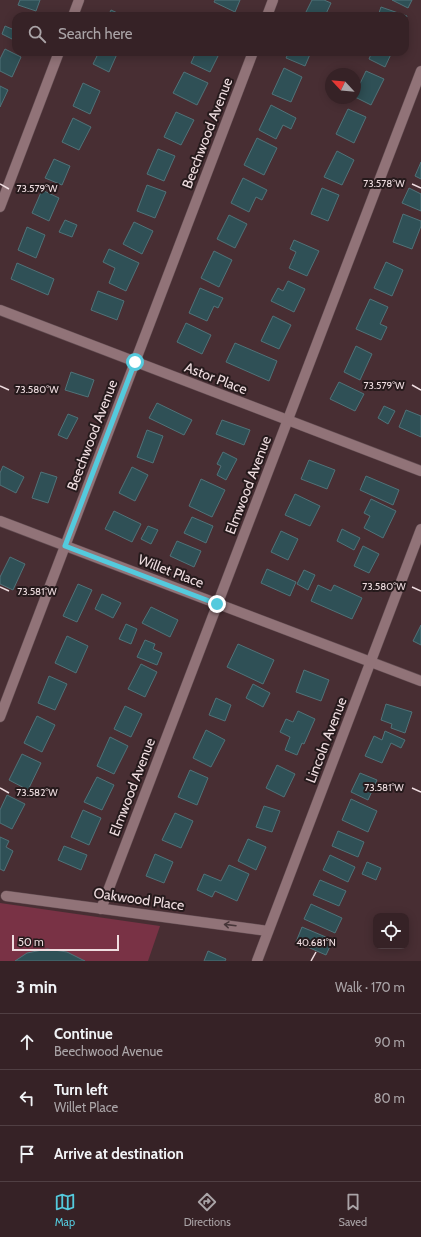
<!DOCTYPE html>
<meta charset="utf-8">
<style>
body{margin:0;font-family:Cabin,sans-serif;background:#3d2a2e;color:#f1f3f6}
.controls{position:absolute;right:12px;bottom:12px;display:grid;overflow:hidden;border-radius:8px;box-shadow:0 2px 10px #0003}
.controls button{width:36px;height:36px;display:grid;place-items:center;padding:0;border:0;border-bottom:1px solid #503f43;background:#362226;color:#f1f3f6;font:20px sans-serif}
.compass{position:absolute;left:325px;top:68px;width:36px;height:36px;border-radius:50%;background:#362226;box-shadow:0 2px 10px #0003;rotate:296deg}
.scale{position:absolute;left:12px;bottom:10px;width:107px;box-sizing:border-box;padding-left:4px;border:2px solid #efdde0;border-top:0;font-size:11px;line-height:14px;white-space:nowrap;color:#efdde0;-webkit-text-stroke:3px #261a1c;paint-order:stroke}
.stop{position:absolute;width:12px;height:12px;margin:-9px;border:3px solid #54cadd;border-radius:50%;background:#fff}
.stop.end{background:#54cadd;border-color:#fff;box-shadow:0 1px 4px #0008}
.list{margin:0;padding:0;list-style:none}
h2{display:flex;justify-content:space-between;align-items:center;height:52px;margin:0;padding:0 16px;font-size:17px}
h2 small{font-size:13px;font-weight:400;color:#aaa4a7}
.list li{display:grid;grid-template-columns:26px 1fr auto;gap:12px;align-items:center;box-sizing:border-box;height:56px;padding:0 16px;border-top:1px solid #503f43}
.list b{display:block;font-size:15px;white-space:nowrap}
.list p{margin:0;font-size:13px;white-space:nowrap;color:#aaa4a7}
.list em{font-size:13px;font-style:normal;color:#aaa4a7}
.icon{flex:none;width:22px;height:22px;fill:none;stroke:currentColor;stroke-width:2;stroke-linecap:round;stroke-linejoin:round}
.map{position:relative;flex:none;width:421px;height:961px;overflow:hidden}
.search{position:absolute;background:#362226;box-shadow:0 2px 10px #0003;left:12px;right:12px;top:12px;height:44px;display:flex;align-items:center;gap:10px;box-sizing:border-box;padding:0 14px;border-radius:12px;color:#aaa4a7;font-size:15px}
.sheet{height:220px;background:#362226}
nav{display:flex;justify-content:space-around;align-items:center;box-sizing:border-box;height:56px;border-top:1px solid #503f43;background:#362226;font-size:11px;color:#aaa4a7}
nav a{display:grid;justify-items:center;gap:2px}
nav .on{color:#54cadd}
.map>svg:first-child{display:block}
.green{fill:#793245}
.building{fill:#2f5056;stroke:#517278}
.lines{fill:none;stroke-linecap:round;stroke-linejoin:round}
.minor-casing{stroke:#634d52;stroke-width:11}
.minor{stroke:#917378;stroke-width:10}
.oneway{stroke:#463538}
.route{stroke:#54cadd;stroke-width:5}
.ticks{fill:none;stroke:#efdde0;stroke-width:1.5}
.labels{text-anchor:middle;stroke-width:4;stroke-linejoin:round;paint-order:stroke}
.street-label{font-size:14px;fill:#efdde0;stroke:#261a1c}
.ticks-label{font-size:10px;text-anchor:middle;fill:#efdde0;stroke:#261a1c;stroke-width:4;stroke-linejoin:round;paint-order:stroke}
</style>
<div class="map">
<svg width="421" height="961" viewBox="0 0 421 961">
<rect width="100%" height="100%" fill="#482e33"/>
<polygon class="green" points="0,903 160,926 148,961 0,961"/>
<g class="building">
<polygon points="20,0 40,0 36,11 18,5"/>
<polygon points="215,0 240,0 235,12 214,2"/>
<polygon points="312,0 324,0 331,3 325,16 304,16"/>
<polygon points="392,0 412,0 408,8"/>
<polygon points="381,7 407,16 405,22 405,16 378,16"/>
<polygon points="111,10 124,16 108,16"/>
<polygon points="16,21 16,41 2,34 5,26 12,29"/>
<polygon points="5,49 21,57 12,77 0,71 0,59"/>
<polygon points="99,52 113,52 117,54 109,72 93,64"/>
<polygon points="196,52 220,52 210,72 191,63"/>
<polygon points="289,52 311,52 305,66 286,58"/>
<polygon points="372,52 392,52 385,67 369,59"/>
<polygon points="284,68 302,77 291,102 272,94"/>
<polygon points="366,71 384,79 371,105 355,97 355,94"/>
<polygon points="184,72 208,83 197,105 173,93"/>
<polygon points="83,83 100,91 90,114 73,106"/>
<polygon points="0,86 8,90 0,107"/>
<polygon points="271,105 296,118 291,129 283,125 276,139 259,130"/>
<polygon points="348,109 366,117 354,143 336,134"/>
<polygon points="176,112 194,120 181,145 164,137"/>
<polygon points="73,118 91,127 79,150 62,142"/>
<polygon points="257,138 277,148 264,175 244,165"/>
<polygon points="158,149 175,156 164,181 147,174"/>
<polygon points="337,151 354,160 342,185 324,177"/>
<polygon points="54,159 70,166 62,185 45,178"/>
<polygon points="421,162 421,179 415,176"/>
<polygon points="243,178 267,190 262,200 256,197 249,212 231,203"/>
<polygon points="147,185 166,192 155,218 137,211"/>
<polygon points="322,188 339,195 328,221 311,214"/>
<polygon points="409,188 421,194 421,211 402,203"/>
<polygon points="42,190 59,198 49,221 32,213"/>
<polygon points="403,214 421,221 421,226 412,249 393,242"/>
<polygon points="229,215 247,224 235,248 217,239"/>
<polygon points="65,220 77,225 72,237 59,232"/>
<polygon points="134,222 153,231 142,254 123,244"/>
<polygon points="27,227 45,235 36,258 18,250"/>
<polygon points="294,240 319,251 307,276 289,268 296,252 290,249"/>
<polygon points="109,249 139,263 126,291 109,283 115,268 103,262"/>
<polygon points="214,251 232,260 219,287 201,278"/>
<polygon points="386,262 403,270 392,296 374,288"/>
<polygon points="17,263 54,279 48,295 11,279"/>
<polygon points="288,281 305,289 294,312 271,301 278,288 283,291"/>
<polygon points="200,288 223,298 218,308 214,306 207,321 189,313"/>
<polygon points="98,291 124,301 117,320 91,310"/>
<polygon points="370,299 388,307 380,324 387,327 381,340 356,329"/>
<polygon points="273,316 291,325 279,349 261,341"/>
<polygon points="186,323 211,335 202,354 177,342"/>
<polygon points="235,343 277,361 269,381 226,362"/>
<polygon points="356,346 372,354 360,380 344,372"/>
<polygon points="71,372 94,380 88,397 65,390"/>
<polygon points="339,382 364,394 355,411 330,399"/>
<polygon points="157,403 192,420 184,435 149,418"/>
<polygon points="384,406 395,411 388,424 378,418"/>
<polygon points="406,410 421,416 421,437 399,427"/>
<polygon points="68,414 78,418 67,439 58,435"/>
<polygon points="222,420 250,430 244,445 216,434"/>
<polygon points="147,430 163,436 153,463 137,457"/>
<polygon points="223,452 237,459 226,480 217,475 221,466 217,464"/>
<polygon points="309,460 335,470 327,489 301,479"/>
<polygon points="3,466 24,477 16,493 0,485 0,473"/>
<polygon points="132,467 148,475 135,501 119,493"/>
<polygon points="41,472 57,477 48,503 32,498"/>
<polygon points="366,476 399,490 393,505 360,490"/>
<polygon points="201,479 225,490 212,517 189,506"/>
<polygon points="295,494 320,506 310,526 285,515"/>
<polygon points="371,499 396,511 383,538 364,528 370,516 364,513"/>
<polygon points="114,511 141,524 132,542 105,529"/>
<polygon points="192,517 213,526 206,543 184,533"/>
<polygon points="148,526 158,530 151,544 141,539"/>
<polygon points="342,529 360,538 354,550 337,541"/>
<polygon points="281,531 298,539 288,560 271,552"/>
<polygon points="177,541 201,551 194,567 170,556"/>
<polygon points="363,546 379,554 369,573 354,566"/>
<polygon points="10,557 25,564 13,590 0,584 0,577"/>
<polygon points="267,569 296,582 290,596 261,583"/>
<polygon points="304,570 315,575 308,590 297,584"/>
<polygon points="78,584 92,590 77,622 63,616"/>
<polygon points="318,585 331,591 334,585 362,598 352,619 311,601"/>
<polygon points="102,594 121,603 113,618 95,609"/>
<polygon points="151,607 178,620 170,637 142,623"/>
<polygon points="126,624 137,629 131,644 119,639"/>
<polygon points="421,625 421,645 413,641"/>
<polygon points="67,636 88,646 76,673 55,663"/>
<polygon points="145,640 155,644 153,649 162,653 157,665 137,657"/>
<polygon points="238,644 274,660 263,684 227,667"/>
<polygon points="141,664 157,672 145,697 128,689"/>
<polygon points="304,670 329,680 321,701 296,692"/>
<polygon points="49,676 67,684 55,710 38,703"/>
<polygon points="253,684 270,693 263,707 246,698"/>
<polygon points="216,698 231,705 225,721 209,715"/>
<polygon points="386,704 412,712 405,733 391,728 392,724 381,720"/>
<polygon points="125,706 142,714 131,737 114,729"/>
<polygon points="298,711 315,719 304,744 302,743 297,755 285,750 290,737 280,732 286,719 293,722"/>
<polygon points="37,716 55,725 42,752 24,743"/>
<polygon points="206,730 225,740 211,767 193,758"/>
<polygon points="385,731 405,740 401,748 391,743 382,763 365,756 374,736 382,740"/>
<polygon points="110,737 128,746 114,774 97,766"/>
<polygon points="22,754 41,763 28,790 9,780"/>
<polygon points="277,765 295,774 284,797 266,788"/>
<polygon points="190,770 208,778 197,805 178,797"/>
<polygon points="360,773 377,780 368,800 351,792"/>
<polygon points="97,777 114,785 102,810 84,802"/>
<polygon points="7,795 25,804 12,829 0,823 0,810"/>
<polygon points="351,799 377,811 368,832 342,820"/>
<polygon points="264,806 280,811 272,832 256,827"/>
<polygon points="83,810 101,818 89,845 71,837"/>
<polygon points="175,813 193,821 181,848 162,840"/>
<polygon points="338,831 364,842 358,857 332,846"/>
<polygon points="0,837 9,841 6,847 13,851 4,871 0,869"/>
<polygon points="248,839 266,847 256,870 238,861"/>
<polygon points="64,846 87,855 81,870 58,860"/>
<polygon points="155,854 173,862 164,883 146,876"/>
<polygon points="330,855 355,867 348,882 323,870"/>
<polygon points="367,862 381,868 376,880 362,874"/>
<polygon points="229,865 249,874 237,901 215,891 212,897 197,890 204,874 221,881"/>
<polygon points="320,880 346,891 339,906 313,895"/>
<polygon points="311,904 342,918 335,933 304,919"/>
<polygon points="302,927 333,940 326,955 296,942"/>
<polygon points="47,949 67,952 85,961 15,961 27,953"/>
<polygon points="208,951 226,959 225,961 204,961"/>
</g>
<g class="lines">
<defs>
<g id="minor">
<polyline points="73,16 79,0"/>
<polyline points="267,16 273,0"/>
<polyline points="0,207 59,52"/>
<polyline points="0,310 421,471"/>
<polyline points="0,521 421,681"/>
<polyline points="0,717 253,52"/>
<polyline points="6,896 268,931"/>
<polyline points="101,909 421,71"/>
<polyline points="257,961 421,529"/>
</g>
</defs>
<use href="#minor" class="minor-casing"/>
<use href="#minor" class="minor"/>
</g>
<defs><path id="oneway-shaft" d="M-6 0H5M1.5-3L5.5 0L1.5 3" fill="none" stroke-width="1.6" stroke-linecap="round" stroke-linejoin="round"/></defs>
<use class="oneway" href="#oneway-shaft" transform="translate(230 925) rotate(-173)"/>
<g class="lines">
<polyline class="route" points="135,362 65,546 217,604"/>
</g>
<path class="ticks" d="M0,184L9,189M412,184L421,188M412,385L421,390M0,386L9,390M0,587L9,591M412,587L421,591M0,788L9,793M412,788L421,792M311,961L316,952"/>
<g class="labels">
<g class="street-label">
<text transform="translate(207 133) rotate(-69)" y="5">Beechwood Avenue</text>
<text transform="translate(216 378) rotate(21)" y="5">Astor Place</text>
<text transform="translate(92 435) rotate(-69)" y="5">Beechwood Avenue</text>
<text transform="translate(248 485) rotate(-69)" y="5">Elmwood Avenue</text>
<text transform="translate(171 571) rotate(21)" y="5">Willet Place</text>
<text transform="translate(326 740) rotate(-69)" y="5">Lincoln Avenue</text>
<text transform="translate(132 787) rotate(-69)" y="5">Elmwood Avenue</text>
<text transform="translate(139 899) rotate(8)" y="5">Oakwood Place</text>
</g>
</g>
<g class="ticks-label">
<text x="384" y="187">73.578°W</text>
<text x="37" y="192">73.579°W</text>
<text x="384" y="389">73.579°W</text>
<text x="37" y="393">73.580°W</text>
<text x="384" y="590">73.580°W</text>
<text x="37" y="595">73.581°W</text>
<text x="384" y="791">73.581°W</text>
<text x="37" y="796">73.582°W</text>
<text x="316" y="946">40.681°N</text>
</g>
</svg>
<div class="controls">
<button><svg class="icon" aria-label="locate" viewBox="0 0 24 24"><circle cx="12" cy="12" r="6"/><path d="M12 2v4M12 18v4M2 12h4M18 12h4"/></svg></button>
</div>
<svg class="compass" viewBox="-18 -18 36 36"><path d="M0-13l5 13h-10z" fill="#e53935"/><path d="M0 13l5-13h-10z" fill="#aaa4a7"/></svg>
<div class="scale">50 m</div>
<div class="stop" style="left:135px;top:362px"></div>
<div class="stop end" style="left:217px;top:604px"></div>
<div class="search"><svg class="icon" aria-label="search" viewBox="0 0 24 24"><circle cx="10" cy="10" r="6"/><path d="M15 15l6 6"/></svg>Search here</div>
</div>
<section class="sheet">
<h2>3 min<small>Walk · 170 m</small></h2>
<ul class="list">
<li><svg class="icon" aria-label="ahead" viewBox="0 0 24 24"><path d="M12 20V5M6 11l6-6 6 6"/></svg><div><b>Continue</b><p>Beechwood Avenue</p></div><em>90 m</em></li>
<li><svg class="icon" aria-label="left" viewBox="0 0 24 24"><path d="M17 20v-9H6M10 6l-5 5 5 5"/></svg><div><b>Turn left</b><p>Willet Place</p></div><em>80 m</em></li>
<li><svg class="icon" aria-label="arrive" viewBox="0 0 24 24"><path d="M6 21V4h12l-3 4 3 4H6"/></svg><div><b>Arrive at destination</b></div></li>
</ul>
</section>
<nav>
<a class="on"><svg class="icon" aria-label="map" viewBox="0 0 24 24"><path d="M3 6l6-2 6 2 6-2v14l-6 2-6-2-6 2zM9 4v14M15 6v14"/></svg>Map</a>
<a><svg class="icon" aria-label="directions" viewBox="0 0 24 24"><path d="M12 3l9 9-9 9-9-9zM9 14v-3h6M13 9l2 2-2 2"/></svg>Directions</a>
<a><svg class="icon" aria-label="saved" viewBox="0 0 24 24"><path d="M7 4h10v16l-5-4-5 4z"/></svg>Saved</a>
</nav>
